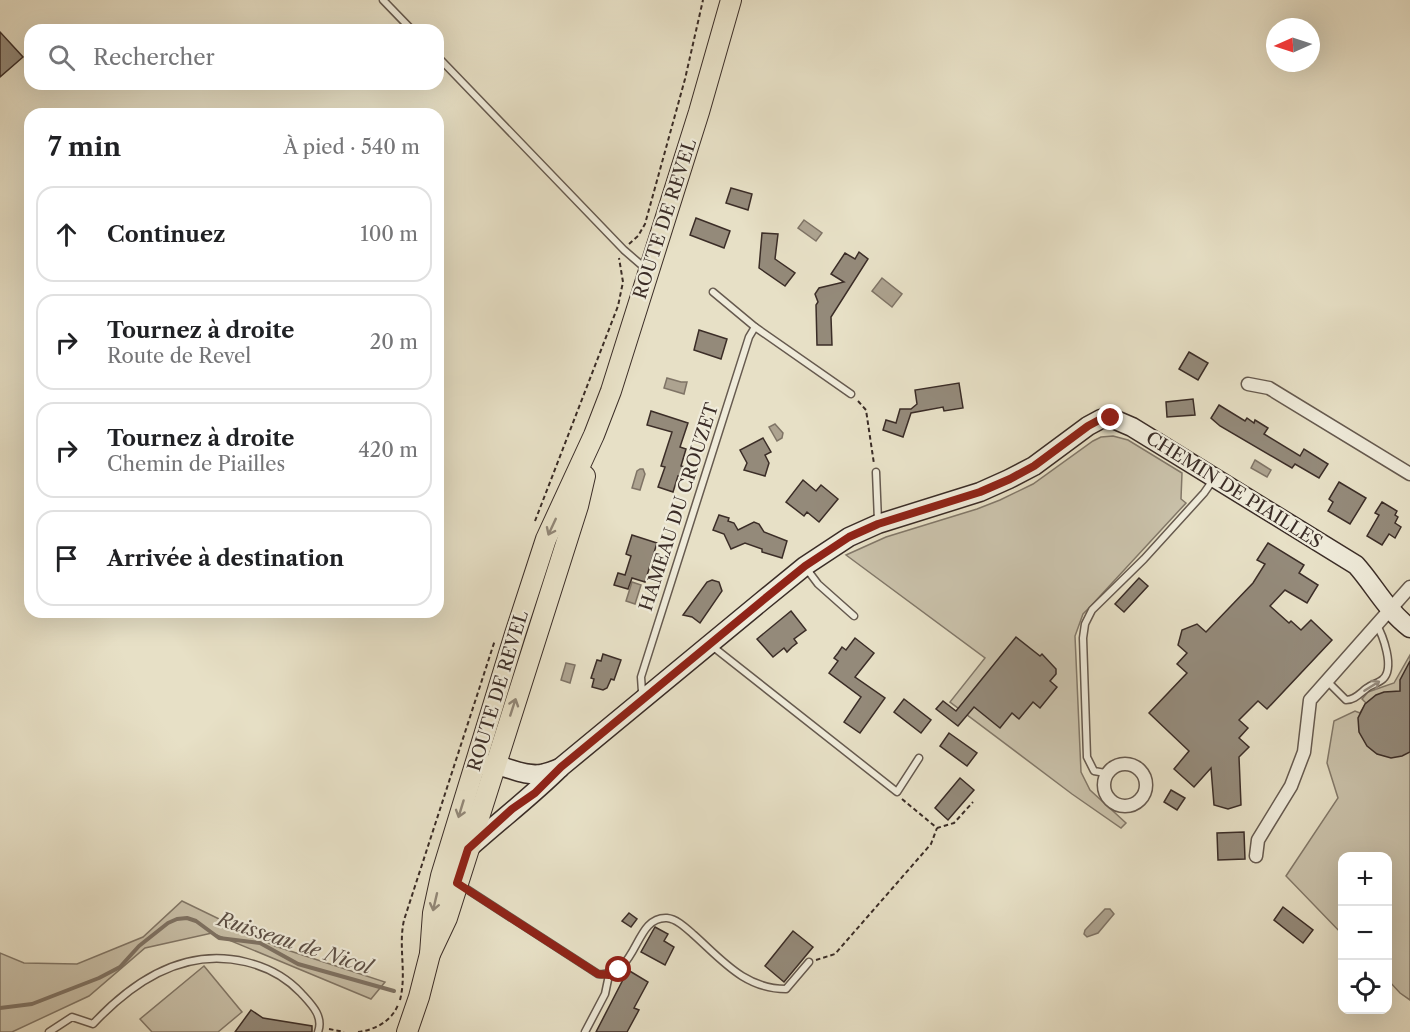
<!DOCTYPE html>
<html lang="fr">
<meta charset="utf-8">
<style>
body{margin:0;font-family:"Libre Caslon Text",serif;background:#f6f6f6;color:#202124}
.controls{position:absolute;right:18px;bottom:18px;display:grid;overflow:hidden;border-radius:12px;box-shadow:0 6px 24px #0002}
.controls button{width:54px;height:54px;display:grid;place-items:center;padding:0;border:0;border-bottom:2px solid #e0e0e0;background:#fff;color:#202124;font:30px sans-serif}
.compass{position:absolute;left:1266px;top:18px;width:54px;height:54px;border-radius:50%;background:#fff;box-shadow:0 6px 24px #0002;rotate:267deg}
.stop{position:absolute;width:18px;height:18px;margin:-14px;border:4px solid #8f2418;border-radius:50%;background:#fff}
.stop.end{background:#8f2418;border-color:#fff;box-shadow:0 2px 6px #0008}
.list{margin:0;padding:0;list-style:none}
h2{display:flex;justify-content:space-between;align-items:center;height:78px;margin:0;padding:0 24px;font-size:26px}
h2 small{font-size:20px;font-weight:400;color:#757577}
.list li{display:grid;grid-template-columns:39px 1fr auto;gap:18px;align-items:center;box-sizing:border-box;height:96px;margin:0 12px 12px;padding:0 12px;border:2px solid #e0e0e0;border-radius:18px}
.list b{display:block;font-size:22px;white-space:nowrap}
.list p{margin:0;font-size:20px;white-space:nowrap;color:#757577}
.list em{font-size:20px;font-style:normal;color:#757577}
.icon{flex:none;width:33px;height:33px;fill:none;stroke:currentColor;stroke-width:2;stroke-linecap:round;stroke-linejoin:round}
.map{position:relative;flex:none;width:1410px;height:1032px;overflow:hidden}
.search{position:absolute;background:#fff;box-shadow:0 6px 24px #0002;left:24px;top:24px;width:420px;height:66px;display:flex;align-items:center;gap:15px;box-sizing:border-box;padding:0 21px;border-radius:18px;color:#757577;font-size:22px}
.panel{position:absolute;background:#fff;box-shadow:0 6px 24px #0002;left:24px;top:108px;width:420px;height:510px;border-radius:18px}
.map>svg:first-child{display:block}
.green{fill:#cac2ab;stroke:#827869;stroke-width:1.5}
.water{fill:#ada390;stroke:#7f7466;stroke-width:1.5}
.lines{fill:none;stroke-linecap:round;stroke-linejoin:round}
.stream{stroke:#7f7466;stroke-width:4}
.building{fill:#948a7a;stroke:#3b2d27;stroke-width:1.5}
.lane-casing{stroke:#665a4f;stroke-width:9}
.street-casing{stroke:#665a4f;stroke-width:15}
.secondary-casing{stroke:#3b2d27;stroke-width:21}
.primary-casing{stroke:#3b2d27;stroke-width:22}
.path{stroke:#3b2d27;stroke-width:2;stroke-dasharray:4.5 3;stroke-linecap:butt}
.lane{stroke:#efebda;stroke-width:6}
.street{stroke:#efebda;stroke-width:12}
.secondary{stroke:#efebda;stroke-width:18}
.primary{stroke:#e7e0c6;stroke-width:20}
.oneway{stroke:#918676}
.oneway2{stroke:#958c80}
.route{stroke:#8f2418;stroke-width:8}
.labels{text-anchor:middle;stroke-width:4.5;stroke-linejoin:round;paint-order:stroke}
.street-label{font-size:18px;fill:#3b2d27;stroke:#efebda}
.water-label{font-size:20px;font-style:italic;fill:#5d5046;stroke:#efebda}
</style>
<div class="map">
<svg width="1410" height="1032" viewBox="0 0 1410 1032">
<rect width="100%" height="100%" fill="#e7e0c6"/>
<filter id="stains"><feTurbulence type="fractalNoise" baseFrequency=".00333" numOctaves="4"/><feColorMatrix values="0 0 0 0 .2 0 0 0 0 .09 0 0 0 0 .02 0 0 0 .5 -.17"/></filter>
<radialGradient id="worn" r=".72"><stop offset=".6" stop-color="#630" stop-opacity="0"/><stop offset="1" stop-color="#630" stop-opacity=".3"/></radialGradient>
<g class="green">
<polygon points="1113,436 1128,440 1182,473 1181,499 1186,503 1089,608 1083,614 1075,636 1081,772 1090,790 1126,823 1121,828 1072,794 950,702 985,658 846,555 886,537 977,509 1000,500 1033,484 1093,441 1101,437"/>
<polygon points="1410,655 1410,1000 1400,993 1388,980 1388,856 1342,856 1342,934 1286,876 1338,798 1327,763 1334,721 1355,711 1360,713 1366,703 1362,699 1368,692 1394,683"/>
<polygon points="182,901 275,946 385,982 371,999 212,933 145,948 89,996 12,1032 0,1032 0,953 24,963 77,964 143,937"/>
<polygon points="204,966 242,1012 218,1032 152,1032 140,1019"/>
</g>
<g class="water">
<polygon points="804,220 822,233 816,241 798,228"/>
<polygon points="882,278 902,294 892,307 872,291"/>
<polygon points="667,378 681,382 687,382 684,394 664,388"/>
<polygon points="775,424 783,433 782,438 777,441 769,427"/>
<polygon points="1255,460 1271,470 1267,477 1251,468"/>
<polygon points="640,469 643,469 645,474 640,490 632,488 637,471"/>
<polygon points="632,582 641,585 635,604 626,601"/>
<polygon points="566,663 575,665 570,683 561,680"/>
<polygon points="1105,909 1110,909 1114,914 1098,933 1087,937 1084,934 1085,930"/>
</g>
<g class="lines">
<polyline class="stream" points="0,1008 32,1004 99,978 120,967 139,946 168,923 177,919 187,918 196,921 219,938 260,943 298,964 394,991"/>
</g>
<g class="building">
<polygon points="0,32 23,57 0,77"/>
<polygon points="731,188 752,194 748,210 726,203"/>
<polygon points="696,218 730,231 724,248 690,235"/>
<polygon points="762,233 778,234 775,259 795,273 785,286 759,268"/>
<polygon points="859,252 868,259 831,317 832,345 817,345 816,305 818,302 815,294 819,288 844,282 831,274 845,253 855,259"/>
<polygon points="699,330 727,339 721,359 694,350"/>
<polygon points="1189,352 1208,363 1198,380 1179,369"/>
<polygon points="959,383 963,408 944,411 943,407 911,413 903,437 883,430 886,420 896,423 900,409 911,409 917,404 915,390"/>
<polygon points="1193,399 1195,415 1167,417 1166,402"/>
<polygon points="1219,405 1245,421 1247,418 1254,423 1255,420 1268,428 1264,434 1300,456 1304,449 1328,464 1319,478 1295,464 1292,468 1220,426 1211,418"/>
<polygon points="651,411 688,423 680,447 686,449 681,466 689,468 685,478 678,476 673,492 658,487 665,467 661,466 672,432 647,425"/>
<polygon points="763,438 771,452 765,455 769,463 765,476 744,470 747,463 740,450"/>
<polygon points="803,480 816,491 821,485 838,499 819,522 807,512 804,516 786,502"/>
<polygon points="1339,482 1366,498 1350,524 1328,511 1333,502 1329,499"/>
<polygon points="1382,502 1397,511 1395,515 1398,517 1395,523 1401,527 1395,538 1389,534 1382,545 1367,536 1379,515 1375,513"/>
<polygon points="719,515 729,518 728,521 734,523 738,530 754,522 759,524 764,532 787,541 782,558 762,552 762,549 745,543 731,549 724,534 713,530"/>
<polygon points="632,535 657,543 645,582 632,578 628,589 614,585 618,573 625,575 631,556 626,554"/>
<polygon points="1268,543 1304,565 1299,573 1318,585 1307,603 1285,590 1270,606 1289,623 1291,621 1301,630 1311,620 1332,640 1267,709 1258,701 1239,720 1248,728 1239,738 1249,747 1239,757 1241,805 1228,809 1214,805 1211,768 1194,787 1174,769 1189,751 1149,713 1187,673 1177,664 1187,653 1178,645 1182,630 1197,624 1206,632 1253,583 1265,564 1257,560"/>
<polygon points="1139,578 1148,586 1124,612 1115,604"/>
<polygon points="712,580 719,582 722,591 700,623 692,617 683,615 707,582"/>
<polygon points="791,611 806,630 794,639 797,643 792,647 787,652 784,648 773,657 757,639"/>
<polygon points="1016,637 1040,656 1042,654 1056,669 1056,674 1050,681 1057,687 1040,708 1033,702 1019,719 1012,713 1000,728 974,707 958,726 936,709 943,701 956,711"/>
<polygon points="855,638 874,653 855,677 885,698 860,733 844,722 861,697 829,673 838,661 834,658 838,653 842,647 846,650"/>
<polygon points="603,654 621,660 614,680 611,679 607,688 603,690 592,687 594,679 591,678 597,660 601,661"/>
<polygon points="1410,661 1410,752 1402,756 1391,758 1377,754 1367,746 1359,732 1358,718 1365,704 1376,695 1384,692 1400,691 1400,680"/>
<polygon points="904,699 931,720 921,733 894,712"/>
<polygon points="949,733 977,753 967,766 940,746"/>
<polygon points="960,778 974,790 948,820 935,808"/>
<polygon points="1171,790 1185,798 1177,810 1164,802"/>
<polygon points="1244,832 1245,859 1218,860 1217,833"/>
<polygon points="1283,907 1313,930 1303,943 1274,920"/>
<polygon points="629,913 637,919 631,927 622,921"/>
<polygon points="655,927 668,934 664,941 674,947 665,965 641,952"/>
<polygon points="793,931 813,947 784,982 765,966"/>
<polygon points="628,970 648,982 634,1008 639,1010 627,1032 596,1032"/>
<polygon points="251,1010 263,1018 312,1026 312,1032 235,1032"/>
</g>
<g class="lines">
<defs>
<g id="lane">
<polyline points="383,0 412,30"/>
<polyline points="438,57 624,250 646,269"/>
<polyline points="713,292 755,327"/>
<polyline points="876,472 878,521"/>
<polyline points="806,568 818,584 854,616"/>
<polyline points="712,646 897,792 919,758"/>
<path d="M1326,680L1346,700C1355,700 1360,693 1367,688C1372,684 1379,683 1383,679C1395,668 1383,635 1376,624"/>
<polyline points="644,695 642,692 641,677 749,337 755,327 851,394"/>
<polyline points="1105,773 1094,771 1087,757 1083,638 1085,624 1092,610 1144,559 1204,493 1213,480"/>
<path d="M462,886L598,974C639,978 633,916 667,918C677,919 686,928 694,935C722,960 745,989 786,989L809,962"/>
<path d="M49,1032L72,1017L93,1024C134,980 185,947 246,962C267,967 286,977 301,993C311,1004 324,1016 318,1032"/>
<polyline points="585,1032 605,994 609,975"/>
</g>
<g id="street">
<polyline points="1248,384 1269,388 1410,474"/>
<circle cx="1125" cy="785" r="21"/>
<polyline points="1256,856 1258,840 1291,786 1304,752 1310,700 1410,587"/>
</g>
<g id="secondary">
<path d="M482,765C504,762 519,777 541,774C547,773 554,770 560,768"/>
<path d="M468,849C499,821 532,796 561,767L762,601L805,566L849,537L878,524L980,492L1009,479L1034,466L1088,426L1101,419L1111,418L1132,427L1356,565C1374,585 1387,611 1410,628"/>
</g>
<g id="primary">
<polyline points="430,954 433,913 441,876 515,634 546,539 594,435 611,391 699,112 731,0"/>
<polyline points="407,1032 419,997 430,954 447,918 578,506 585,476"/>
</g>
</defs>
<use href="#lane" class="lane-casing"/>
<use href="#street" class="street-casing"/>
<use href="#secondary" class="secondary-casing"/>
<use href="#primary" class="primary-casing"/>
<g class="path">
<polyline points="629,244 638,236 645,224 685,79 703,0"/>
<polyline points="858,401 866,410 874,464"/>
<polyline points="535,521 618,306 623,282 619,258"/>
<polyline points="902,799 937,828 954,823 973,802"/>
<polyline points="816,960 835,954 931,844 937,828"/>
<path d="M400,1000C407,973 398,947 404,920L495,640"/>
<polyline points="329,1029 344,1032"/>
<path d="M358,1032C374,1030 391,1022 398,1005"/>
</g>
<use href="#lane" class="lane"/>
<use href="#street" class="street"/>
<use href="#secondary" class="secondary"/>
<use href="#primary" class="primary"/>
</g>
<defs><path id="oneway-shaft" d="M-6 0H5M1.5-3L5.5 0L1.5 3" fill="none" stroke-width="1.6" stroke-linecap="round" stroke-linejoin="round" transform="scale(1.5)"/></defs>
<g class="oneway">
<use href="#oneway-shaft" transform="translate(552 527) rotate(115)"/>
<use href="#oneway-shaft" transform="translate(513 707) rotate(-72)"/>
<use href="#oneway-shaft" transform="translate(461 809) rotate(107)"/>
<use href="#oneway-shaft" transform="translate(435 902) rotate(103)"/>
</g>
<use class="oneway2" href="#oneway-shaft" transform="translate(1372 686) rotate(-32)"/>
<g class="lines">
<polyline class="route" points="619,970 609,975 598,974 457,883 468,849 512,809 535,793 561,767 762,601 805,566 849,537 878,524 980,492 1010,479 1034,466 1088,426 1101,419 1111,418"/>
</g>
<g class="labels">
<g class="street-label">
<text transform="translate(665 219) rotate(-72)" y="6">ROUTE DE REVEL</text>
<text transform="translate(1234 490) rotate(32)" y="6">CHEMIN DE PIAILLES</text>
<text transform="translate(679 507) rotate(-72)" y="6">HAMEAU DU CROUZET</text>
<text transform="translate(498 691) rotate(-73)" y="6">ROUTE DE REVEL</text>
</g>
<g class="water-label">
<text transform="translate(295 943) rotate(18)" y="7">Ruisseau de Nicol</text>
</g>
</g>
<rect width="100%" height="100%" filter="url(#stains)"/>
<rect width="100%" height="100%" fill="url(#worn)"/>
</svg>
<div class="controls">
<button>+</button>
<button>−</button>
<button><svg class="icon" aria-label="locate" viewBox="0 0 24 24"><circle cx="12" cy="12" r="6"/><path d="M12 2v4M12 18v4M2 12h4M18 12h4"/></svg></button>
</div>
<svg class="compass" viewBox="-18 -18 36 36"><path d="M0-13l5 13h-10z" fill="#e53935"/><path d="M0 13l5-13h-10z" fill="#757577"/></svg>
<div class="stop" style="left:619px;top:970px"></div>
<div class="stop end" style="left:1111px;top:418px"></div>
<div class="search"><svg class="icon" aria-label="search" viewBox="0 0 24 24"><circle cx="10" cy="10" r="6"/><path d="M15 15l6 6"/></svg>Rechercher</div>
<section class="panel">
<h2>7 min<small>À pied · 540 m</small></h2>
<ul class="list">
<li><svg class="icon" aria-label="ahead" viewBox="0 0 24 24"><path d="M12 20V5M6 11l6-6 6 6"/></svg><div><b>Continuez</b></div><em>100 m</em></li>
<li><svg class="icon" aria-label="right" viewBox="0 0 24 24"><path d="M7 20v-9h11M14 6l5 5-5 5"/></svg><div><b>Tournez à droite</b><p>Route de Revel</p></div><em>20 m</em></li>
<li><svg class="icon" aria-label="right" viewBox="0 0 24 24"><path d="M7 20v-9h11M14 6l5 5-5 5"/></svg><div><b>Tournez à droite</b><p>Chemin de Piailles</p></div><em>420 m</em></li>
<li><svg class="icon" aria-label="arrive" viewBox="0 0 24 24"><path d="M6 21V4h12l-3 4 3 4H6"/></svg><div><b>Arrivée à destination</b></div></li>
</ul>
</section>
</div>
